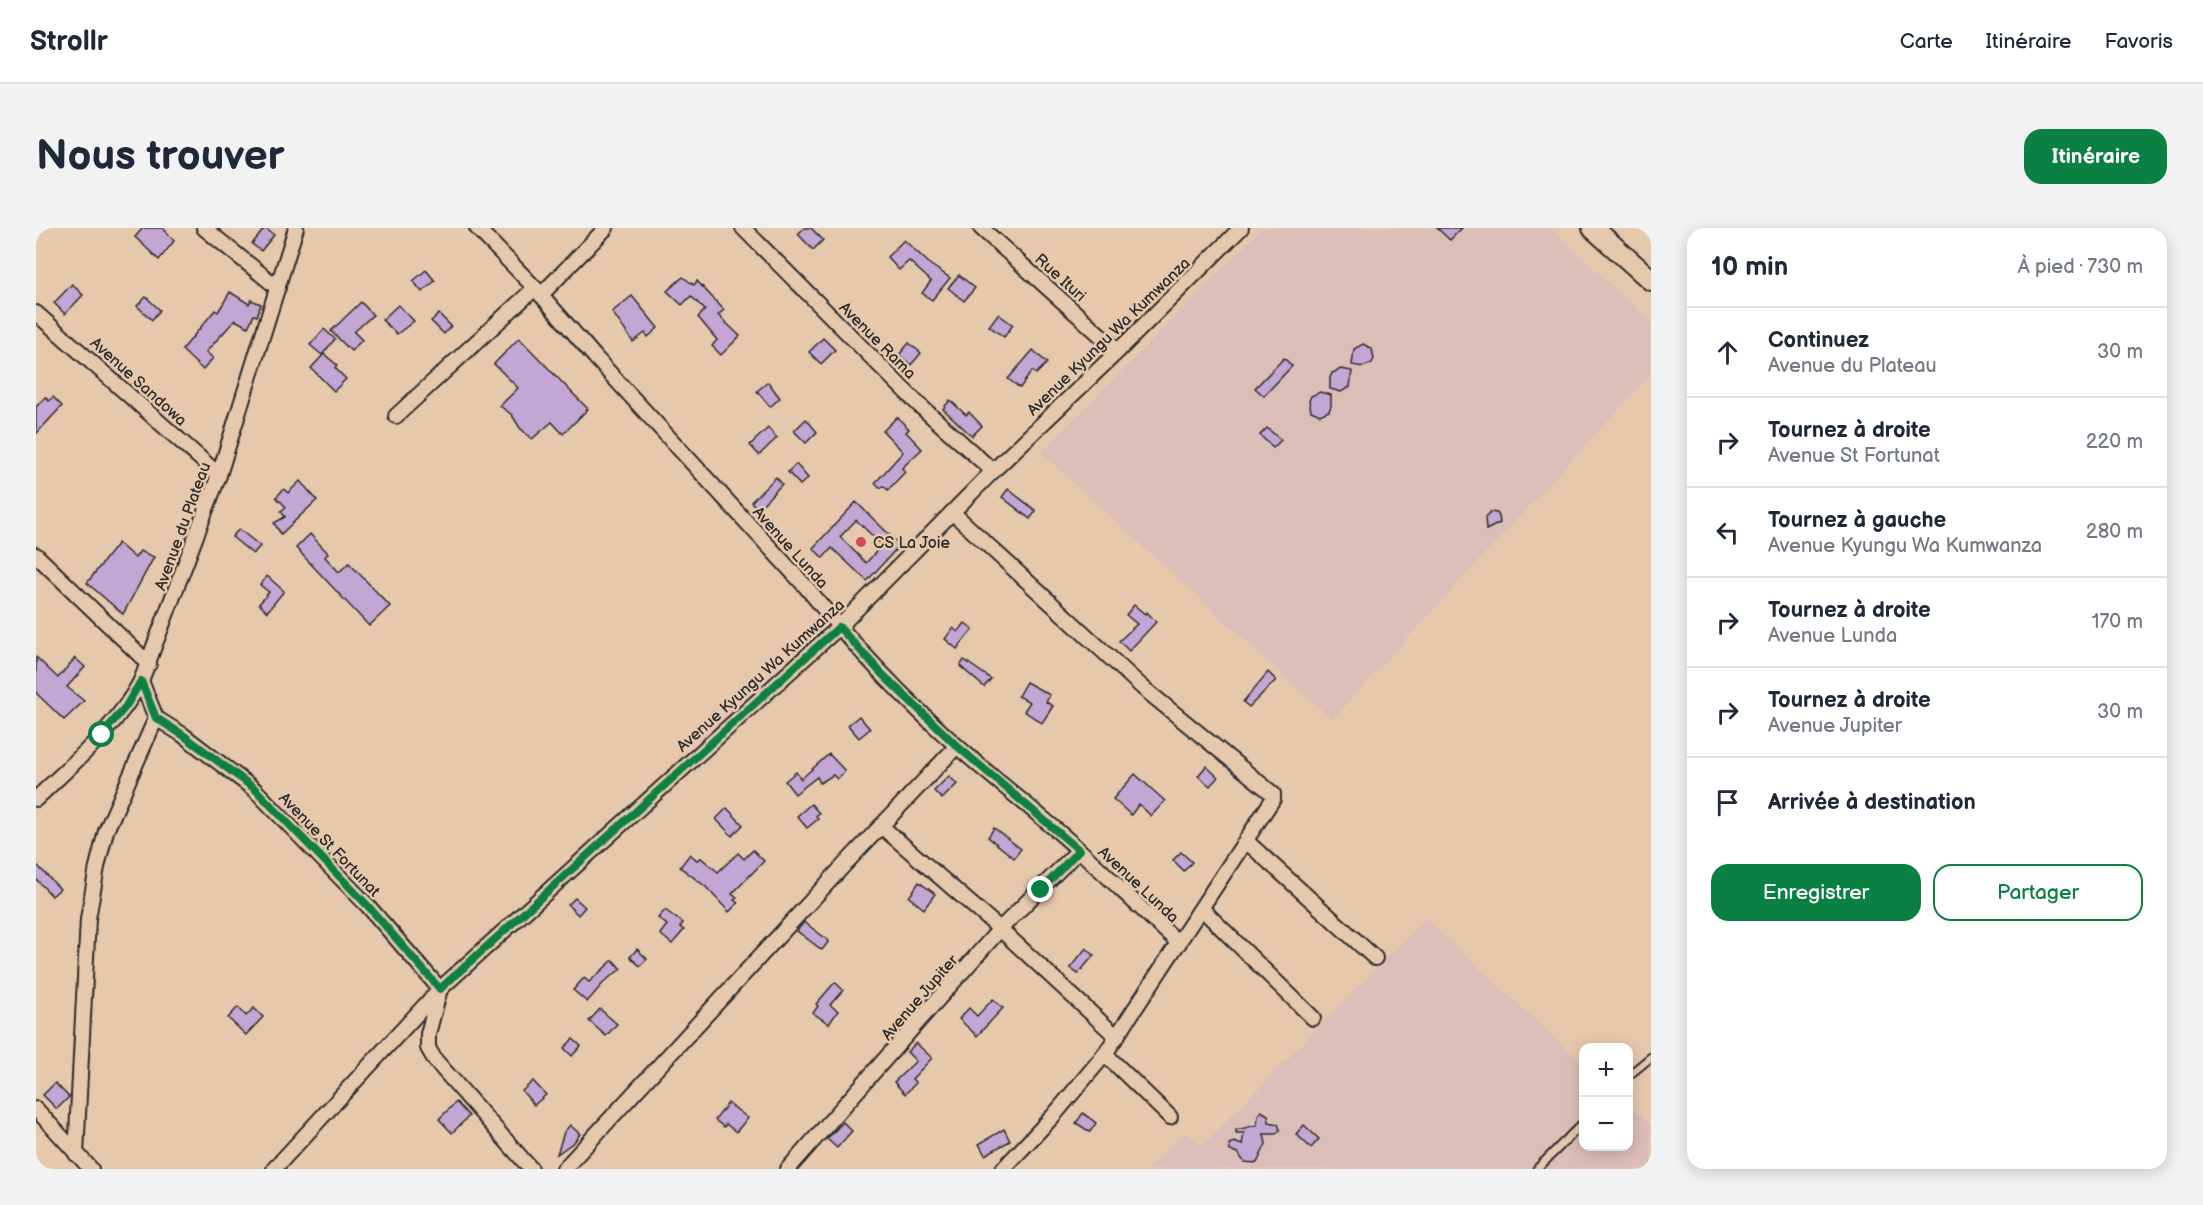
<!DOCTYPE html>
<html lang="fr">
<meta charset="utf-8">
<style>
body{margin:0;font-family:"Balsamiq Sans",sans-serif;background:#f2f2f3;color:#1f2937}
.controls{position:absolute;right:18px;bottom:18px;display:grid;overflow:hidden;border-radius:12px;box-shadow:0 3px 15px #0003}
.controls button{width:54px;height:54px;display:grid;place-items:center;padding:0;border:0;border-bottom:2px solid #e0e1e3;background:#fff;color:#1f2937;font:30px sans-serif}
.stop{position:absolute;width:18px;height:18px;margin:-14px;border:4px solid #0b8043;border-radius:50%;background:#fff}
.stop.end{background:#0b8043;border-color:#fff;box-shadow:0 2px 6px #0008}
.list{margin:0;padding:0;list-style:none}
h2{display:flex;justify-content:space-between;align-items:center;height:78px;margin:0;padding:0 24px;font-size:26px}
h2 small{font-size:20px;font-weight:400;color:#747a83}
.list li{display:grid;grid-template-columns:39px 1fr auto;gap:18px;align-items:center;box-sizing:border-box;height:90px;padding:0 24px;border-top:2px solid #e0e1e3}
.list b{display:block;font-size:22px;white-space:nowrap}
.list p{margin:0;font-size:20px;white-space:nowrap;color:#747a83}
.list em{font-size:20px;font-style:normal;color:#747a83}
.actions{display:flex;gap:12px;padding:18px 24px}
.actions a{flex:1;padding:14px 0;border:2px solid #0b8043;border-radius:18px;text-align:center;font-size:21px;color:#0b8043}
.actions .main{background:#0b8043;color:#fff}
.icon{flex:none;width:33px;height:33px;fill:none;stroke:currentColor;stroke-width:2;stroke-linecap:round;stroke-linejoin:round}
.map{position:relative;flex:none;width:1615px;height:941px;overflow:hidden;border-radius:18px}
header{display:flex;align-items:center;gap:36px;box-sizing:border-box;height:84px;padding:0 30px;background:#fff;border-bottom:2px solid #e0e1e3}
header strong{font-size:28px}
nav{display:flex;gap:33px;margin-inline-start:auto;font-size:21px}
.intro{display:flex;align-items:center;justify-content:space-between;box-sizing:border-box;height:144px;padding:0 36px}
h1{margin:0;font-size:42px}
.button{padding:15px 27px;border-radius:18px;background:#0b8043;color:#fff;font-size:21px;font-weight:700}
main{display:flex;gap:36px;padding:0 36px}
aside{flex:1;background:#fff;border-radius:18px;box-shadow:0 3px 15px #0003}
.map>svg:first-child{display:block}
.built{fill:#dcbeb8}
.building{fill:#c3a6d3;stroke:#2b2b2b;stroke-width:1.5;fill-rule:evenodd}
.lines{fill:none;stroke-linecap:round;stroke-linejoin:round}
.service-casing{stroke:#2b2b2b;stroke-width:11}
.minor-casing{stroke:#2b2b2b;stroke-width:18}
.secondary-casing{stroke:#2b2b2b;stroke-width:24}
.service{stroke:#e6c9ad;stroke-width:7}
.minor{stroke:#e6c9ad;stroke-width:14}
.secondary{stroke:#e6c9ad;stroke-width:20}
.route{stroke:#0b8043;stroke-width:8}
.poi-dot{fill:#d1495b;stroke:#e6c9ad;stroke-width:2}
.labels{text-anchor:middle;stroke-width:5;stroke-linejoin:round;paint-order:stroke}
.street-label{font-size:16px;fill:#2b2b2b;stroke:#e6c9ad}
.poi-label{font-size:16px;fill:#2b2b2b;stroke:#e6c9ad;text-anchor:start}
</style>
<header>
<strong>Strollr</strong>
<nav><a>Carte</a><a>Itinéraire</a><a>Favoris</a></nav>
</header>
<div class="intro"><h1>Nous trouver</h1><a class="button">Itinéraire</a></div>
<main>
<div class="map">
<svg width="1615" height="941" viewBox="0 0 1615 941">
<rect width="100%" height="100%" fill="#e6c9ad"/>
<filter id="ink" filterUnits="userSpaceOnUse"><feTurbulence type="fractalNoise" baseFrequency=".0167" numOctaves="2"/><feDisplacementMap in="SourceGraphic" scale="12" xChannelSelector="R" yChannelSelector="G"/><feConvolveMatrix kernelMatrix="1 2 1 2 8 2 1 2 1" color-interpolation-filters="sRGB"/></filter>
<g filter="url(#ink)">
<g class="built">
<polygon points="1226,0 1515,0 1615,94 1615,146 1296,492 1005,225"/>
<polygon points="1389,690 1547,835 1548,918 1592,918 1593,877 1615,897 1615,941 1111,941 1149,904 1166,918"/>
</g>
<g class="building">
<polygon points="107,0 127,0 138,13 123,32 99,9"/>
<polygon points="229,0 238,7 225,23 216,16"/>
<polygon points="768,0 775,0 787,12 777,22 762,6"/>
<polygon points="1401,0 1426,0 1414,12"/>
<polygon points="868,12 895,37 914,50 896,72 886,65 895,53 873,33 863,42 851,29"/>
<polygon points="390,42 399,53 386,64 377,53"/>
<polygon points="923,47 939,60 928,73 912,60"/>
<polygon points="647,49 658,57 661,53 688,82 682,87 704,108 685,127 676,118 681,112 662,89 669,82 655,68 646,77 631,63"/>
<polygon points="36,56 47,67 29,86 18,75"/>
<polygon points="194,64 213,76 215,72 225,76 221,88 218,87 212,99 199,92 170,124 177,130 167,142 146,122 179,82 182,84"/>
<polygon points="596,68 622,100 612,109 609,105 597,114 576,84"/>
<polygon points="110,69 124,82 116,92 101,78"/>
<polygon points="325,74 337,87 318,104 326,112 315,123 295,103"/>
<polygon points="362,77 378,93 361,106 346,92"/>
<polygon points="403,86 415,98 408,106 395,93"/>
<polygon points="962,86 977,97 968,109 953,98"/>
<polygon points="288,101 299,111 286,127 274,117"/>
<polygon points="483,110 552,181 527,206 516,194 496,211 484,200 476,187 464,178 482,160 458,136"/>
<polygon points="787,110 799,122 785,136 773,124"/>
<polygon points="873,115 885,125 875,137 863,127"/>
<polygon points="1327,116 1336,121 1338,131 1336,135 1327,139 1316,137 1318,121"/>
<polygon points="997,122 1011,135 1000,146 996,143 984,160 972,151"/>
<polygon points="288,126 301,137 299,140 310,151 298,163 275,140"/>
<polygon points="1248,130 1256,138 1228,168 1219,160"/>
<polygon points="1305,141 1316,143 1314,159 1305,164 1294,161 1294,150 1296,145"/>
<polygon points="732,154 744,170 734,179 721,163"/>
<polygon points="1284,164 1295,167 1295,178 1293,183 1284,187 1275,183 1273,173 1275,168"/>
<polygon points="9,169 13,173 17,169 26,178 0,206 0,179"/>
<polygon points="914,172 930,187 933,184 946,198 936,208 907,181"/>
<polygon points="861,189 873,201 870,204 886,221 866,240 869,244 852,262 847,258 845,260 839,255 867,224 847,203"/>
<polygon points="770,191 781,204 770,215 758,203"/>
<polygon points="732,200 741,210 723,227 714,217"/>
<polygon points="1231,200 1245,212 1237,220 1224,207"/>
<polygon points="760,236 772,250 764,257 752,244"/>
<polygon points="740,249 746,256 722,281 715,274"/>
<polygon points="264,253 281,272 245,306 238,295 249,289 245,283 250,279 240,269 248,261 252,265"/>
<polygon points="972,261 1000,283 994,291 966,269"/>
<path d="M820,274L864,317L831,353L796,320L787,330L777,320ZM820,292L846,317L830,335L804,309Z"/>
<polygon points="1454,284 1461,285 1463,288 1464,295 1450,302 1449,290"/>
<polygon points="203,301 224,318 217,326 196,309"/>
<polygon points="274,306 292,325 289,329 303,344 313,335 354,378 333,398 260,320"/>
<polygon points="82,315 99,330 104,323 118,329 87,386 51,355"/>
<polygon points="231,348 248,363 231,384 223,376 233,364 224,357"/>
<polygon points="1098,377 1109,386 1111,384 1120,394 1093,423 1083,413 1101,396 1090,387"/>
<polygon points="929,395 937,401 921,421 909,411 917,400 922,404"/>
<polygon points="0,429 22,450 39,430 49,439 31,459 48,473 28,492 0,465"/>
<polygon points="928,432 955,451 948,459 924,438"/>
<polygon points="1232,444 1240,452 1213,479 1207,474"/>
<polygon points="990,454 1014,467 1010,474 1017,478 1006,495 988,483 994,474 982,468"/>
<polygon points="823,488 834,501 823,510 812,497"/>
<polygon points="793,526 809,543 801,551 797,547 784,555 781,549 759,566 749,553 760,544 765,551"/>
<polygon points="1170,538 1182,549 1174,558 1162,548"/>
<polygon points="1099,546 1129,573 1115,588 1103,576 1095,587 1077,571"/>
<polygon points="913,548 921,556 906,571 898,563"/>
<polygon points="775,576 783,585 780,588 782,591 771,600 761,588"/>
<polygon points="691,580 707,597 696,608 680,591"/>
<polygon points="958,600 985,621 978,630 952,609"/>
<polygon points="717,622 728,633 696,666 701,670 698,672 702,675 693,684 670,659 644,639 654,626 661,632 665,630 682,644 702,625 708,631"/>
<polygon points="1145,624 1156,634 1148,643 1137,632"/>
<polygon points="0,636 24,661 16,668 0,651"/>
<polygon points="883,654 899,666 888,681 873,669"/>
<polygon points="539,670 549,679 542,687 532,677"/>
<polygon points="629,682 647,695 644,699 648,702 636,716 624,706 631,697 622,690"/>
<polygon points="768,694 793,713 786,722 761,703"/>
<polygon points="1050,720 1058,727 1042,746 1034,740"/>
<polygon points="601,721 611,731 604,738 594,729"/>
<polygon points="577,732 585,741 569,753 551,774 537,762 548,750 553,754"/>
<polygon points="799,754 807,762 794,777 802,783 793,796 777,785 782,778 780,776"/>
<polygon points="957,771 967,780 941,808 923,791 933,780 941,788"/>
<polygon points="202,779 210,788 218,780 227,789 210,807 192,790"/>
<polygon points="564,781 581,796 570,808 553,793"/>
<polygon points="537,811 545,818 536,828 528,820"/>
<polygon points="880,815 896,830 876,851 880,855 869,866 858,854 880,833 871,824"/>
<polygon points="497,853 510,867 498,877 486,863"/>
<polygon points="19,855 33,869 21,881 7,867"/>
<polygon points="420,874 433,888 416,905 403,891"/>
<polygon points="692,875 712,890 700,904 690,896 688,899 679,892"/>
<polygon points="1225,883 1232,887 1233,894 1242,896 1244,902 1240,906 1228,906 1230,916 1221,935 1208,934 1202,925 1194,923 1193,916 1198,914 1206,917 1208,905 1200,905 1200,902 1221,897 1222,887"/>
<polygon points="1047,885 1060,895 1054,904 1040,895"/>
<polygon points="807,894 816,903 801,920 791,911"/>
<polygon points="534,897 544,906 538,914 521,926 528,904"/>
<polygon points="1268,897 1283,911 1275,920 1260,906"/>
<polygon points="968,901 974,913 949,927 943,916"/>
</g>
<g class="lines">
<defs>
<g id="service">
<polyline points="1592,848 1615,829"/>
<polyline points="1501,941 1548,894"/>
</g>
<g id="minor">
<polyline points="168,0 242,60"/>
<path d="M441,0L499,60L559,129L771,360C817,417 867,470 922,519C961,554 1004,586 1043,622C1077,653 1109,685 1143,715"/>
<polyline points="707,0 882,176 957,243"/>
<polyline points="945,0 1082,123"/>
<polyline points="505,67 570,0"/>
<polyline points="0,85 183,247"/>
<polyline points="360,188 499,60"/>
<polyline points="917,285 1106,459 1237,566 1237,571 1069,826 1018,887 967,941"/>
<polyline points="0,327 113,436"/>
<polyline points="105,453 120,490 147,507 219,562 332,678 404,761 392,806 392,820 399,832 495,941"/>
<path d="M0,571C37,535 80,500 105,453L183,247L260,0"/>
<polyline points="845,598 964,701 1081,809"/>
<polyline points="1210,613 1339,730"/>
<polyline points="1166,681 1277,790"/>
<polyline points="1069,826 1134,889"/>
<polyline points="0,881 55,941"/>
<polyline points="40,926 52,691 61,639 70,603 120,490"/>
<polyline points="238,941 404,761 803,399 957,243 1082,123 1205,0"/>
<polyline points="528,941 810,635 921,518"/>
<polyline points="752,941 964,701 1043,622"/>
</g>
<polyline id="secondary" points="1557,0 1615,52"/>
</defs>
<use href="#service" class="service-casing"/>
<use href="#minor" class="minor-casing"/>
<use href="#secondary" class="secondary-casing"/>
<use href="#service" class="service"/>
<use href="#minor" class="minor"/>
<use href="#secondary" class="secondary"/>
</g>
</g>
<g class="lines" filter="url(#ink)">
<polyline class="route" points="66,507 90,478 105,453 120,490 147,507 219,561 332,678 404,761 803,399 847,447 921,518 1043,622 1005,662"/>
</g>
<circle class="poi-dot" cx="825" cy="314" r="6"/>
<g class="labels">
<g class="street-label">
<text transform="translate(1025 49) rotate(42)" y="6">Rue Ituri</text>
<text transform="translate(1072 108) rotate(-44)" y="6">Avenue Kyungu Wa Kumwanza</text>
<text transform="translate(842 112) rotate(45)" y="6">Avenue Rama</text>
<text transform="translate(103 153) rotate(42)" y="6">Avenue Sandowa</text>
<text transform="translate(146 298) rotate(-70)" y="6">Avenue du Plateau</text>
<text transform="translate(755 319) rotate(48)" y="6">Avenue Lunda</text>
<text transform="translate(724 447) rotate(-42)" y="6">Avenue Kyungu Wa Kumwanza</text>
<text transform="translate(294 616) rotate(46)" y="6">Avenue St Fortunat</text>
<text transform="translate(1103 656) rotate(43)" y="6">Avenue Lunda</text>
<text transform="translate(883 769) rotate(-49)" y="6">Avenue Jupiter</text>
</g>
<g class="poi-label">
<text x="837" y="320">CS La Joie</text>
</g>
</g>
</svg>
<div class="controls">
<button>+</button>
<button>−</button>
</div>
<div class="stop" style="left:66px;top:507px"></div>
<div class="stop end" style="left:1005px;top:662px"></div>
</div>
<aside>
<h2>10 min<small>À pied · 730 m</small></h2>
<ul class="list">
<li><svg class="icon" aria-label="ahead" viewBox="0 0 24 24"><path d="M12 20V5M6 11l6-6 6 6"/></svg><div><b>Continuez</b><p>Avenue du Plateau</p></div><em>30 m</em></li>
<li><svg class="icon" aria-label="right" viewBox="0 0 24 24"><path d="M7 20v-9h11M14 6l5 5-5 5"/></svg><div><b>Tournez à droite</b><p>Avenue St Fortunat</p></div><em>220 m</em></li>
<li><svg class="icon" aria-label="left" viewBox="0 0 24 24"><path d="M17 20v-9H6M10 6l-5 5 5 5"/></svg><div><b>Tournez à gauche</b><p>Avenue Kyungu Wa Kumwanza</p></div><em>280 m</em></li>
<li><svg class="icon" aria-label="right" viewBox="0 0 24 24"><path d="M7 20v-9h11M14 6l5 5-5 5"/></svg><div><b>Tournez à droite</b><p>Avenue Lunda</p></div><em>170 m</em></li>
<li><svg class="icon" aria-label="right" viewBox="0 0 24 24"><path d="M7 20v-9h11M14 6l5 5-5 5"/></svg><div><b>Tournez à droite</b><p>Avenue Jupiter</p></div><em>30 m</em></li>
<li><svg class="icon" aria-label="arrive" viewBox="0 0 24 24"><path d="M6 21V4h12l-3 4 3 4H6"/></svg><div><b>Arrivée à destination</b></div></li>
</ul>
<div class="actions"><a class="main">Enregistrer</a><a>Partager</a></div>
</aside>
</main>
